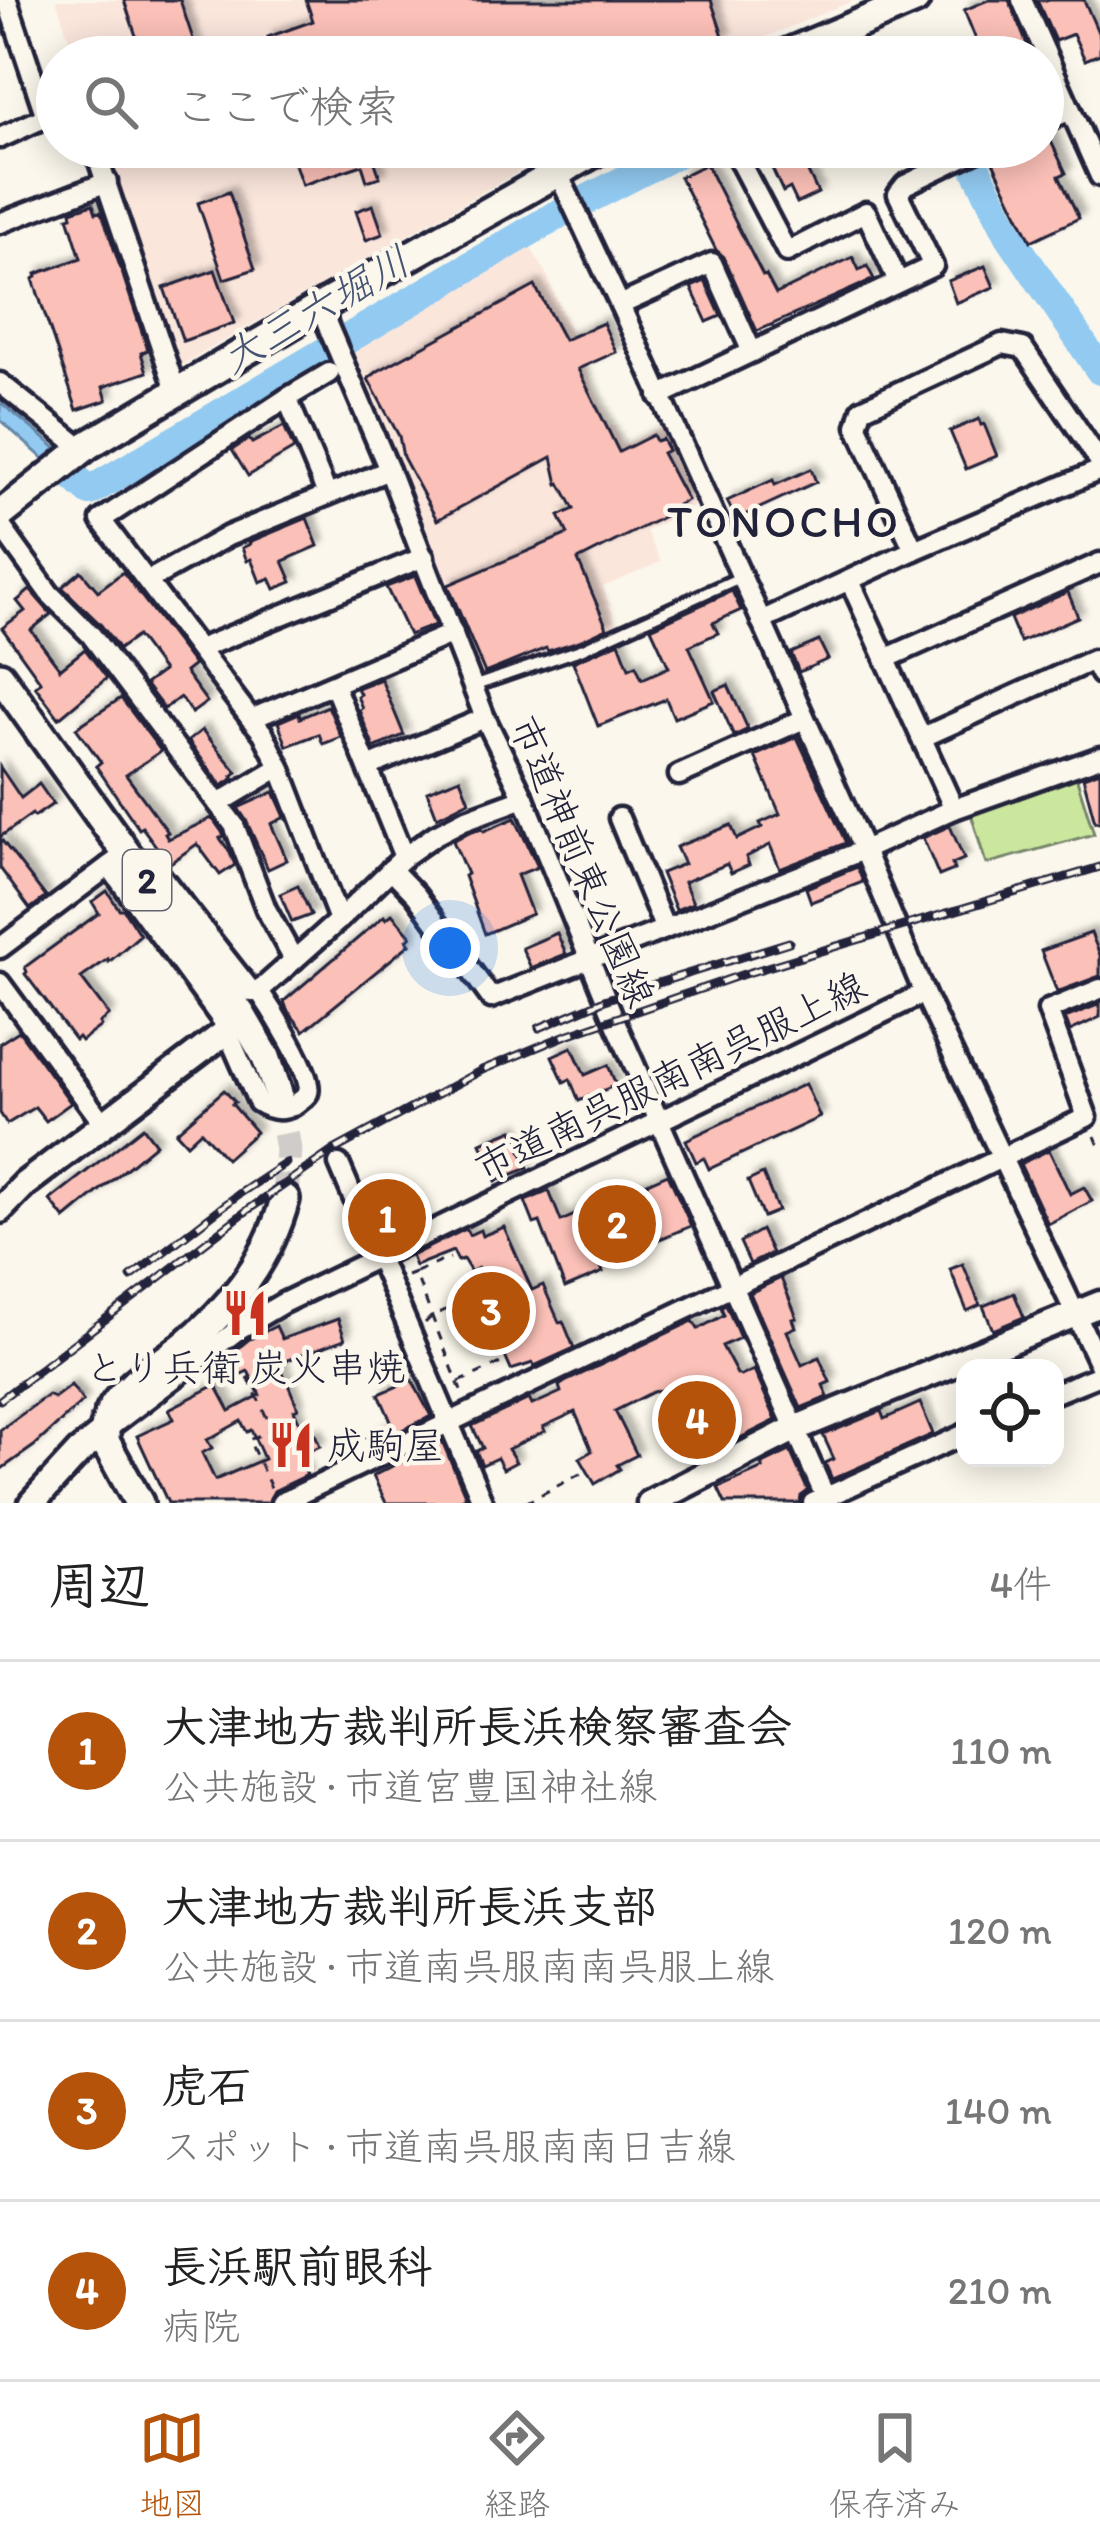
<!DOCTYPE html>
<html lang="ja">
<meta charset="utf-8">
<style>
body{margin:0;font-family:Itim,"Klee One",sans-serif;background:#f6f6f6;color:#222}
.controls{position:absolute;right:36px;bottom:36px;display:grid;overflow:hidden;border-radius:24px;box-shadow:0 6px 30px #0003}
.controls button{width:108px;height:108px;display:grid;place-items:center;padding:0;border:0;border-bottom:3px solid #e0e0e0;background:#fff;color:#222;font:60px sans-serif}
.you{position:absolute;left:450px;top:948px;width:42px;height:42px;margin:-30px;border:9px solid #fff;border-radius:50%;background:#1a73e8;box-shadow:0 0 0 18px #1a73e833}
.badge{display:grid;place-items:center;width:78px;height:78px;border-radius:50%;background:#b45309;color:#fff;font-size:39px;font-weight:700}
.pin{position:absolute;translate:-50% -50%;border:6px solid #fff;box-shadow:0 3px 12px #0006}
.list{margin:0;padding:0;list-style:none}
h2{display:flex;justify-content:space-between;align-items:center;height:156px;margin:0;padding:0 48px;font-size:51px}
h2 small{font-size:39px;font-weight:400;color:#767676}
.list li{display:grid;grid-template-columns:78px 1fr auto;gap:36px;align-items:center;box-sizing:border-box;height:180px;padding:0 48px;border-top:3px solid #e0e0e0}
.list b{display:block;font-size:45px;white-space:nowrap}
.list p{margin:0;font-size:39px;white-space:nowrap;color:#767676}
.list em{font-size:39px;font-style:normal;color:#767676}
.icon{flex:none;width:66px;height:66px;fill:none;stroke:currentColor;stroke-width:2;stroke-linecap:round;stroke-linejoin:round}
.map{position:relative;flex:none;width:1100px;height:1503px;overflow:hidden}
.search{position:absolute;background:#fff;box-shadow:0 6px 30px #0003;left:36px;right:36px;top:36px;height:132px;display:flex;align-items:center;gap:30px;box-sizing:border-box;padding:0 42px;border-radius:66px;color:#767676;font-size:45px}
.sheet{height:876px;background:#fff}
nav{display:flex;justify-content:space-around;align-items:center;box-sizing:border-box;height:168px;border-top:3px solid #e0e0e0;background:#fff;font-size:33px;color:#767676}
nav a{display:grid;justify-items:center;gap:6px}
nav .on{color:#b45309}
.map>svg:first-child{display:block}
.built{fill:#fbe6dc}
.green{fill:#cbe79d;stroke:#76846c;stroke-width:3}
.water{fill:#92caf1;stroke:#6587a8;stroke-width:3}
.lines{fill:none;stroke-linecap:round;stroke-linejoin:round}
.stream{stroke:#6587a8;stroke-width:4.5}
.river{stroke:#92caf1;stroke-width:30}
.building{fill:#fbc0b7;stroke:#22223b;stroke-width:3;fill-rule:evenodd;filter:url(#shadow)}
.primary-tunnel{stroke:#d0ccc9;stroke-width:27;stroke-dasharray:27 14;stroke-linecap:butt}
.lane-casing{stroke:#22223b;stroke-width:18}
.street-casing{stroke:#22223b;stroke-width:27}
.secondary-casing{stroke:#22223b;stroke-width:33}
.primary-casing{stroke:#22223b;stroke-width:36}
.path{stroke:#22223b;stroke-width:3;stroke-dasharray:9 9;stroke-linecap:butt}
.lane{stroke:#fbf7ec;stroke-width:9}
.street{stroke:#fbf7ec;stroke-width:18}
.secondary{stroke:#fbf7ec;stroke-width:24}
.primary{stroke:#fbf7ec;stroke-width:27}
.rail-casing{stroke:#22223b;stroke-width:9}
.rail{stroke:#fbf7ec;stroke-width:4.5;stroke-dasharray:14;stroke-linecap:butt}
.labels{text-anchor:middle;stroke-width:9;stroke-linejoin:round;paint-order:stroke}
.shield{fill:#fbf7ec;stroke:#636270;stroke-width:3}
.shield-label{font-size:36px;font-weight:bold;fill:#22223b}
.street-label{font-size:39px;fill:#22223b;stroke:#fbf7ec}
.poi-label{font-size:39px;fill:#22223b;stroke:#fbf7ec}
.water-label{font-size:42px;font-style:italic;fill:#445472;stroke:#fbf7ec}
.quarter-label{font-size:45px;letter-spacing:3px;fill:#22223b;stroke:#fbf7ec}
</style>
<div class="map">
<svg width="1100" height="1503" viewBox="0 0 1100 1503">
<defs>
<filter id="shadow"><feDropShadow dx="6" dy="-6" stdDeviation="3" flood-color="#0004"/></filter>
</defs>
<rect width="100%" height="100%" fill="#fbf7ec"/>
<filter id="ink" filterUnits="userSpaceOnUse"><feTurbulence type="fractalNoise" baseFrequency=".00833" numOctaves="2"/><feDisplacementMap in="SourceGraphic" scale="24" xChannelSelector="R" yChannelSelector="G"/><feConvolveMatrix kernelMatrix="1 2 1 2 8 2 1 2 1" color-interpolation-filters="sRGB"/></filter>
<g filter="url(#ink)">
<g class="built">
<polygon points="56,0 855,0 768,36 729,57 75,57"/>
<polygon points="106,147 561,147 180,366"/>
<polygon points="530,247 544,269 609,426 614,425 622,446 663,426 698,504 646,531 661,562 603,587 619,631 582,646 480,680 353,350"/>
</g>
<polygon class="green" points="1076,776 1094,834 986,864 971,814"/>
<polygon class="water" points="0,402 88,474 99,475 112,487 92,502 0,420"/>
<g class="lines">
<g class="stream">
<polyline points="1090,1322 1100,1319"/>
<polyline points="681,1503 791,1446"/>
</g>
<g class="river">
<polyline points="965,147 1010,236 1100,370"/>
<polyline points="73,476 90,491 557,215 689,147"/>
</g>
</g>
<g class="building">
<polygon points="124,0 180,0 199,57 143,57"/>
<polygon points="306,0 711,0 724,39 671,57 274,57 268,37 313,21"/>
<polygon points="988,0 1009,0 1032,57 983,57 964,10"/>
<polygon points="1037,0 1084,0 1100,37 1100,54 1085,60 1073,34 1055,41"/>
<polygon points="1043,135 1048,135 1066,173 1059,176 1079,218 1031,241 991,158 1007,147 1043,147"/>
<polygon points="289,147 405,147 405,149 374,160 380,177 367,181 362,165 302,185"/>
<polygon points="762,147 796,147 818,193 797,203 790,188 783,192"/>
<polygon points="706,164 763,276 766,275 776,294 853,257 859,270 867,266 874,279 757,331 724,257 716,250 680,177"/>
<polygon points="229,192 255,269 224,279 198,203"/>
<polygon points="93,204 96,213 100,212 103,216 148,350 141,353 147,372 103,387 107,400 77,410 33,279 37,277 36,274 81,258 68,217 72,216 71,211"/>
<polygon points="373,205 383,234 366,240 356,211"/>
<polygon points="985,266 994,287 956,303 948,281"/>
<polygon points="215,270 234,323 183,341 164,288"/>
<polygon points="705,281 721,316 707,322 691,287"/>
<polygon points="535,286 564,340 603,323 616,352 578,369 619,452 653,435 656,441 662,439 668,450 662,453 687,500 678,505 679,508 657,520 578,560 607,628 579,641 548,651 546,648 485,673 448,585 568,534 559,516 574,509 560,483 558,484 552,457 437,520 403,457 399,436 368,379 378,371"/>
<polygon points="979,419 981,425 984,424 997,456 966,469 950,431"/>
<polygon points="284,426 294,449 248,476 232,450 249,439 252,443"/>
<polygon points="811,469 816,482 736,519 727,501 773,480 775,485"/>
<polygon points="307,518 318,546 283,561 292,582 275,589 270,578 260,582 251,559 247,561 242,548 250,544 249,542"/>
<polygon points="81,571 98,591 123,572 194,665 185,672 207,702 192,713 180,697 164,709 145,684 163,671 137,636 119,649 101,625 62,587"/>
<polygon points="415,576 435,625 409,635 386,587"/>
<polygon points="30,590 51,614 31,630 60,669 85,649 107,678 59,718 35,686 41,682 2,628 25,611 17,601"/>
<polygon points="732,591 741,610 713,623 718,633 689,646 714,701 674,718 666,699 598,726 573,662 619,642 629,668 636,665 642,679 669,667 651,628"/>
<polygon points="1068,592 1078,617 1020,642 1010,618"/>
<polygon points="819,641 828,659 799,672 791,653"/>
<polygon points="381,679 404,735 374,748 359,710 362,708 357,696 360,694 357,688"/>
<polygon points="728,685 748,729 734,736 714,691"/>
<polygon points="121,698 161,751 126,775 168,832 165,834 168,839 212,818 222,832 224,836 220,838 229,851 235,865 220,875 197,844 169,864 142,827 139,829 96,766 101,762 76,728"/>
<polygon points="328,706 341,737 323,744 319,734 287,746 278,722 299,713 300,718"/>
<polygon points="202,730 237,772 232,776 234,778 222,786 188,741"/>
<polygon points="797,737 846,843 780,869 770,845 746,857 749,865 731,873 727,864 684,882 693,903 676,910 661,873 684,864 676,847 731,825 737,839 762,827 760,823 780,814 755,756"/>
<polygon points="0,767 21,798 39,784 53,804 34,817 32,814 0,837"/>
<polygon points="1100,771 1100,822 1095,822 1083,777"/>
<polygon points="460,778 469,801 437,817 427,791"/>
<polygon points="274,792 285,817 271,824 287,860 268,869 246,820 238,808"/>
<polygon points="515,818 538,867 517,875 532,914 485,934 464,876 467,874 453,841 469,832 482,828 484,831"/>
<polygon points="950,826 964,859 952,864 954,870 939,876 923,838"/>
<polygon points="0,838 46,897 30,909 0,868"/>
<polygon points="857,867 863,882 811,902 806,888"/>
<polygon points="298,886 311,915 292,922 280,894"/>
<polygon points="107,891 119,909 123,909 140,935 109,962 108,959 81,978 109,1015 99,1023 101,1026 81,1041 78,1037 75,1040 25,974 27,972 25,967 99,913 92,902"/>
<polygon points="392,914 411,936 407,940 410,944 304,1031 287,1010 284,1001 384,916 386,919"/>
<polygon points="557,933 566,954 531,968 522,948"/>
<polygon points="1091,933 1100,955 1100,976 1057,992 1041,951"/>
<polygon points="1100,1004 1100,1017 1070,1031 1065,1018"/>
<polygon points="19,1031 71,1103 46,1121 35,1107 7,1124 0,1113 0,1043"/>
<polygon points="572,1047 585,1075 608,1065 616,1085 579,1101 570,1079 564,1082 552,1056"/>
<polygon points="805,1084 820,1117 709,1169 704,1158 696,1162 686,1140"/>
<polygon points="224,1090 235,1102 232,1104 256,1132 226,1159 201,1131 187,1144 176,1132"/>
<polygon points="143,1127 156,1144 65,1219 50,1200"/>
<polygon points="513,1130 528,1168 496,1181 481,1143"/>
<polygon points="1049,1150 1070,1194 1084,1187 1092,1201 1048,1224 1020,1164"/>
<polygon points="668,1174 691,1226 600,1264 603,1272 565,1288 540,1222 534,1224 525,1201 549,1191 561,1221"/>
<polygon points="763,1174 778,1211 763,1217 748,1181"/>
<polygon points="504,1227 532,1290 543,1285 559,1322 563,1321 574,1348 534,1366 533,1363 511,1370 504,1354 513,1351 478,1268 471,1272 463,1259 458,1261 453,1251 415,1266 411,1256 466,1229 469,1235 480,1230 482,1236"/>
<polygon points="761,1230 772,1253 750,1264 740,1242"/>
<polygon points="963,1264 980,1305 967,1311 950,1269"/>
<polygon points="781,1278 797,1318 793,1319 796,1327 787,1331 802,1365 819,1357 830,1382 823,1385 828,1397 801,1408 750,1293"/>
<polygon points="1014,1293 1024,1317 993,1330 983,1306"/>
<polygon points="726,1305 740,1338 722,1346 737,1374 741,1376 754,1370 776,1420 724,1446 720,1438 698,1448 669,1388 653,1392 615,1411 637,1455 617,1465 620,1469 595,1484 580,1458 592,1451 575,1412 543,1427 545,1431 508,1449 516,1462 503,1469 497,1458 482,1465 476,1451 483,1448 472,1426 529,1399 532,1405 561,1392 559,1386 565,1382 693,1321 698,1329 724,1315 721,1307"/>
<path d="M338,1319L345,1339L279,1363L298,1408L294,1410L306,1438L315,1434L320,1446L298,1456L307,1475L274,1491L268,1503H168L137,1436L174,1419L169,1409L216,1385L230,1411L260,1395L248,1371L223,1383L215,1367L248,1340L276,1326L282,1339ZM241,1421L247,1432L251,1430L264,1459L215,1480L202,1453L212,1448L207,1440Z"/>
<polygon points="412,1380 431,1416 370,1445 367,1438 393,1426 379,1394"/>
<polygon points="71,1385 83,1401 34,1446 0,1470 0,1430 48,1395 54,1398"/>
<polygon points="920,1403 933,1434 832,1479 825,1463 834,1459 823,1435 881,1411 884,1419"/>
<polygon points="442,1441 466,1497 452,1503 386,1503 373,1476"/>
<polygon points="790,1451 808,1491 801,1496 800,1503 725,1503 718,1488 763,1468 761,1465"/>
</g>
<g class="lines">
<polyline class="primary-tunnel" points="278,1093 288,1149 285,1199"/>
<defs>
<polyline id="lane" points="474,686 582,649 741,577"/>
<g id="street">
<polyline points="7,0 46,117"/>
<polyline points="1022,0 1100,176"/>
<polyline points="1043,122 1071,110"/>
<polyline points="0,138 46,117 53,120"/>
<polyline points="94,147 173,382 181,389"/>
<polyline points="732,147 787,252 866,212 898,281"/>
<polyline points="557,171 620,305 864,850 924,993 1100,1366"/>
<polyline points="0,223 107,182"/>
<polyline points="325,304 327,324 389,470 485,718 524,798 614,1019 828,1503"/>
<polyline points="620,305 712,263 752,352"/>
<polyline points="0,383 75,443 88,445"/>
<polyline points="659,396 933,266 898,194 905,185 984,147"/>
<polyline points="287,398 329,373"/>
<polyline points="0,525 49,593 91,635 234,825 266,909 294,960"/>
<polyline points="914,550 857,426 862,409 1002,344 1023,348 1100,462"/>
<polyline points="149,580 228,536 389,470"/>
<polyline points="850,581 954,809"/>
<polyline points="761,621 914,550 1100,470"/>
<polyline points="199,649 424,557"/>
<polyline points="885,659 1100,563"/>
<polyline points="334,685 404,857"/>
<polyline points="251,719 101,520 287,398 327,494"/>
<polyline points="921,738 1093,660 1100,674"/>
<polyline points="280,767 339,920"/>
<polyline points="368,767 485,718"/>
<polyline points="679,775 804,719"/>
<polyline points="218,804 280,767 263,733 251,719 453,633"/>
<polyline points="619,818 664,927"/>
<polyline points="391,869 416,895 491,998 864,850 954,809 1100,757"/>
<polyline points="0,948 109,866"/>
<polyline points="0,983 105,1126"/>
<path d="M259,991L252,992L157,871L128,852L109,866L222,1020L258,1102C270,1110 281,1112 294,1105C297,1103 306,1097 308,1093C315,1077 270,1007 259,991L339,920L404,857L435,835L464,820L524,798"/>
<polyline points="339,1164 483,1503"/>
<polyline points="1055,1393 1100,1375"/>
<polyline points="111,1426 239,1329 283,1303 924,993"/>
<polyline points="281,1503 1087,1117 1048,1010 1100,989"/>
<polyline points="813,1503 965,1434"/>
</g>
<g id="secondary">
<polyline points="0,1210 25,1184 227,1031"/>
<polyline points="32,1503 79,1452 103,1433"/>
<polyline points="650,1503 794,1429 1100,1304"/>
</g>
<g id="primary">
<polyline points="779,57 915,0"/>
<polyline points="0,515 88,445 325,304 603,147"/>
<polyline points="0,676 241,1014 266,1057 278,1093"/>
<path d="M139,1503L106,1443C96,1399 156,1369 185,1345C206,1328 228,1306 244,1284C263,1258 277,1229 285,1199"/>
</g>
</defs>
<use href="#lane" class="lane-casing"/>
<use href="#street" class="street-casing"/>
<use href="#secondary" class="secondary-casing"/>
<use href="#primary" class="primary-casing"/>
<g class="path">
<polyline points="1095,1136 1100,1148"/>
<polyline points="416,1272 450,1258"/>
<polyline points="407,1276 415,1273 463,1396"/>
<polyline points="425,1323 432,1316 482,1294"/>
<polyline points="248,1377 272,1429 249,1440 272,1490"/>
<polyline points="459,1382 501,1363"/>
<polyline points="525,1503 582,1473"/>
</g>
<use href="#lane" class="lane"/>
<use href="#street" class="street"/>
<use href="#secondary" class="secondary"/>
<use href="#primary" class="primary"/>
<defs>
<g id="rail">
<polyline points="539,1028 607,999 789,942"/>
<polyline points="131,1277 239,1194 286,1163"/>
<polyline points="0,1400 245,1212 334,1150 482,1070 564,1036 744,974 1100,867"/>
</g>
</defs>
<use href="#rail" class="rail-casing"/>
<use href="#rail" class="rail"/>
</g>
</g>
<defs>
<symbol id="restaurant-bare" viewBox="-9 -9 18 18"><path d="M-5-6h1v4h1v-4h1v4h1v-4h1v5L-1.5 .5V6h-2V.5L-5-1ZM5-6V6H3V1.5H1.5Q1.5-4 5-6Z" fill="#c8321e" stroke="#fbf7ec" stroke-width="2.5" paint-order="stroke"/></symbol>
</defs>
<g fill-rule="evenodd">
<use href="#restaurant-bare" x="212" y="1280" width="66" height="66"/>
<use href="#restaurant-bare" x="258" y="1412" width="66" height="66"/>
</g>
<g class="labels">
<rect class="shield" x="123" y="850" width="48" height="60" rx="9"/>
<g class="shield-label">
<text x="147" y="893">2</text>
</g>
<g class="street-label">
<text transform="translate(583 861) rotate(67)" y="14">市道神前東公園線</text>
<text transform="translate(670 1076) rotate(-26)" y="14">市道南呉服南南呉服上線</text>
</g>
<g class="poi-label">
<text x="245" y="1381">とり兵衛 炭火串焼</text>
<text x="327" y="1459" text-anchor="start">成駒屋</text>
</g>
<g class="water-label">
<text transform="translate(315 309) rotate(-30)" y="15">大三六堀川</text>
</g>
<g class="quarter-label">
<text x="784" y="537">TONOCHO</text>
</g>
</g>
</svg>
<div class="controls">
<button><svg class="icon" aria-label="locate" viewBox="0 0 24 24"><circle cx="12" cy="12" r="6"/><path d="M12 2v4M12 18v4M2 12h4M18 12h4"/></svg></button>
</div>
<div class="you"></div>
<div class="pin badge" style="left:387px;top:1218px">1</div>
<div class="pin badge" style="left:617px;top:1224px">2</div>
<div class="pin badge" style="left:491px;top:1311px">3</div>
<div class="pin badge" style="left:697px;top:1420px">4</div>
<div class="search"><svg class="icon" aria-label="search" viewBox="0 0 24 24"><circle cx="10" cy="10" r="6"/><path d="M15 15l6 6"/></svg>ここで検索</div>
</div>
<section class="sheet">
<h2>周辺<small>4件</small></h2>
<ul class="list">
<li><span class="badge">1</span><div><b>大津地方裁判所長浜検察審査会</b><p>公共施設 · 市道宮豊国神社線</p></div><em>110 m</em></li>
<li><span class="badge">2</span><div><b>大津地方裁判所長浜支部</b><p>公共施設 · 市道南呉服南南呉服上線</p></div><em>120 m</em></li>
<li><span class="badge">3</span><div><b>虎石</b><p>スポット · 市道南呉服南南日吉線</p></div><em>140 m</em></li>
<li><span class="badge">4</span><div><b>長浜駅前眼科</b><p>病院</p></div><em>210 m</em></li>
</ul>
</section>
<nav>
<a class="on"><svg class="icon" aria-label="map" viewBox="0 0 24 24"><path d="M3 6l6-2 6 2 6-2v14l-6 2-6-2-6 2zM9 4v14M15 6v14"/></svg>地図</a>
<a><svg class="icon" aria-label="directions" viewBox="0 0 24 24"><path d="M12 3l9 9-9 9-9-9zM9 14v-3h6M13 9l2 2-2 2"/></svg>経路</a>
<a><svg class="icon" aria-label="saved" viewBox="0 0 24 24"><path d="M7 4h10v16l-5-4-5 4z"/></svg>保存済み</a>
</nav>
